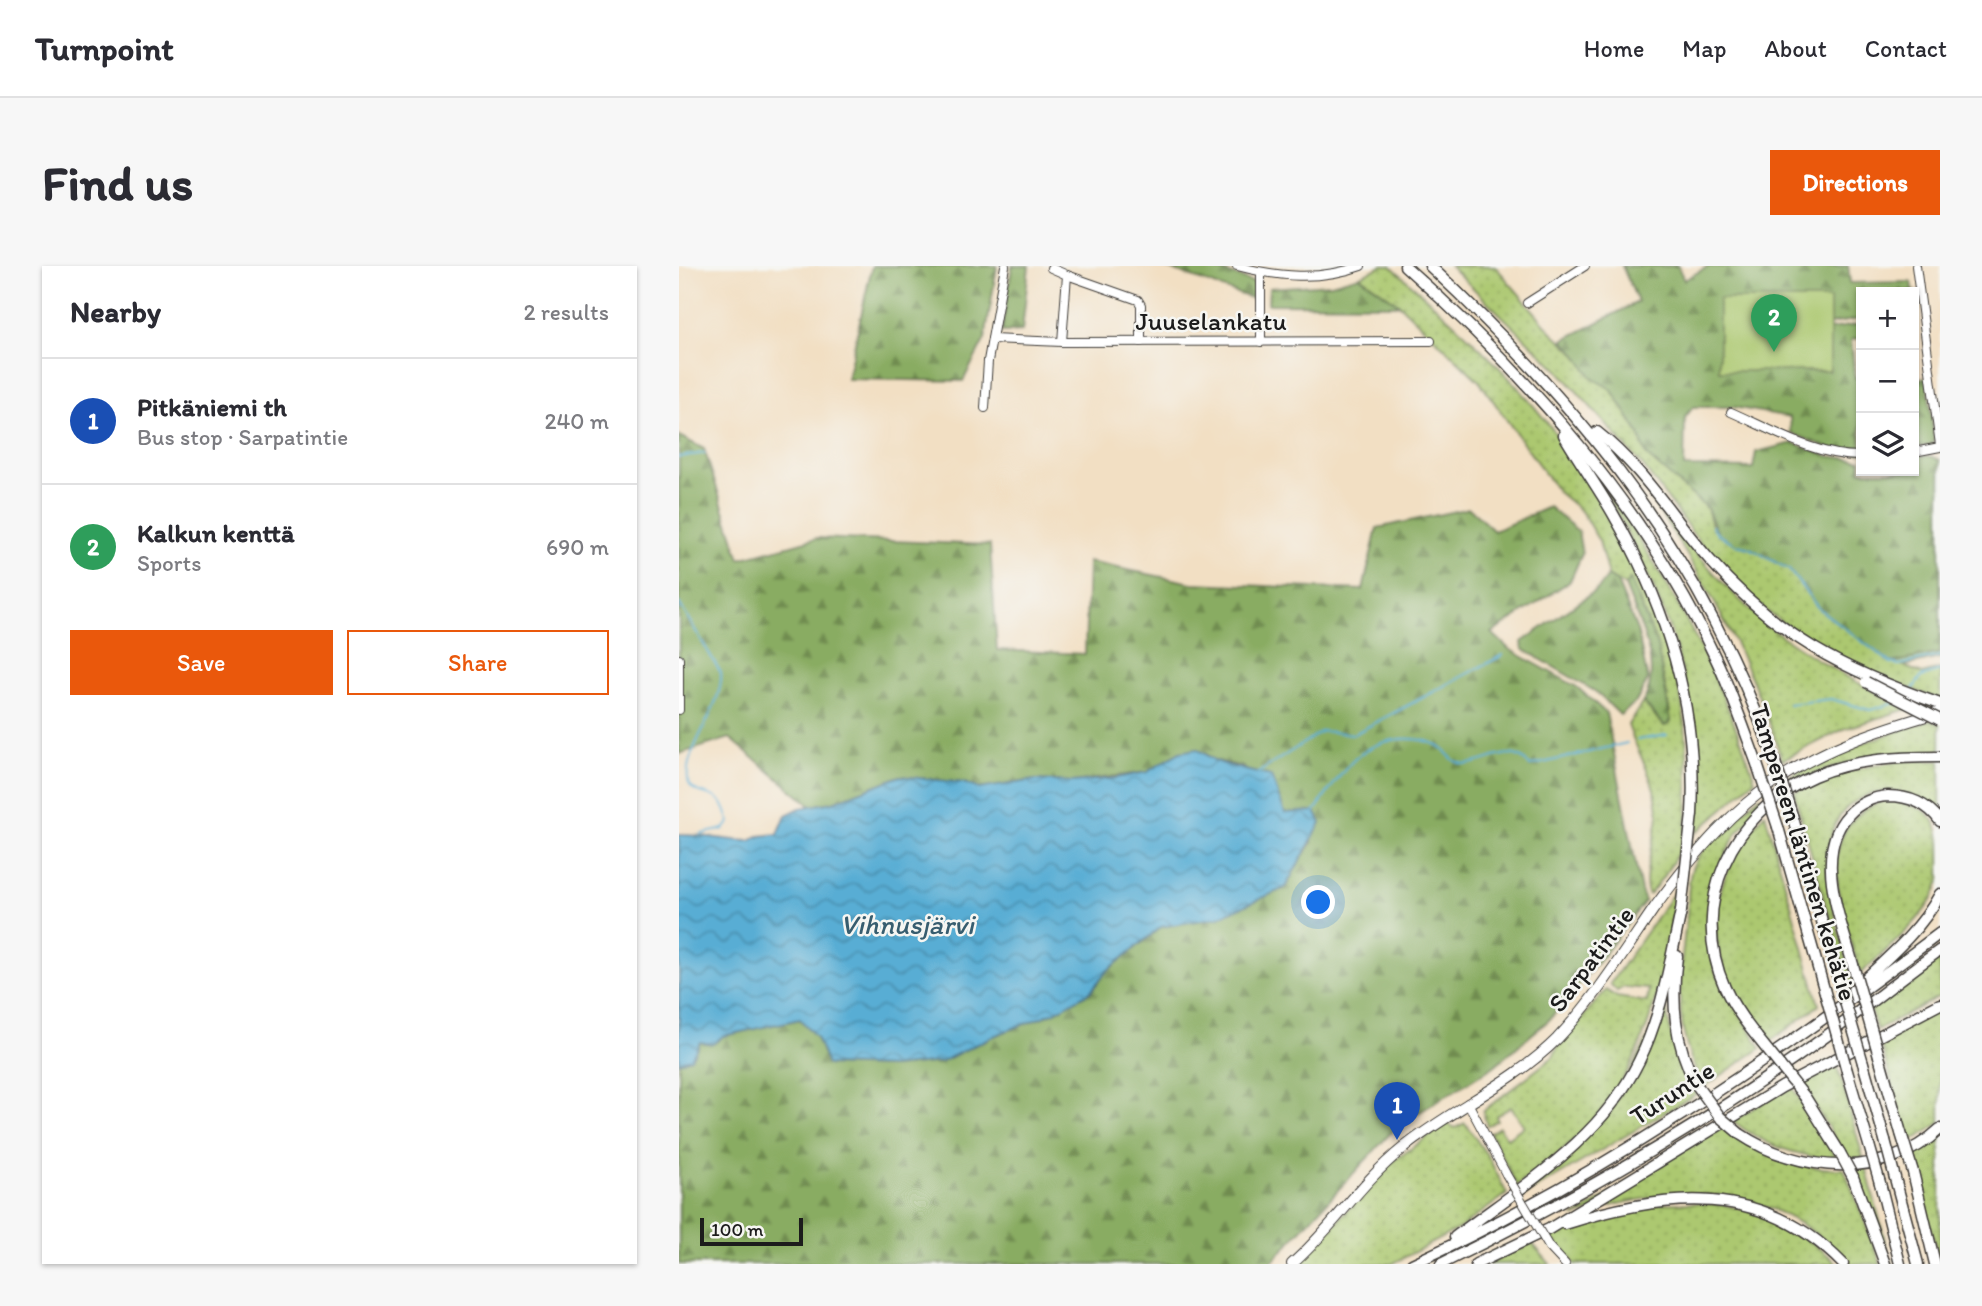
<!DOCTYPE html>
<meta charset="utf-8">
<style>
body{margin:0;font-family:Itim,sans-serif;background:#f7f7f7;color:#2b2b33}
.controls{position:absolute;right:21px;top:21px;display:grid;overflow:hidden;border-radius:0px;box-shadow:0 2px 5px #0004}
.controls button{width:63px;height:63px;display:grid;place-items:center;padding:0;border:0;border-bottom:2px solid #e1e1e2;background:#fff;color:#2b2b33;font:35px sans-serif}
.scale{position:absolute;left:21px;bottom:18px;width:103px;box-sizing:border-box;padding-left:7px;border:4px solid #1c1c1c;border-top:0;font-size:19px;line-height:24px;white-space:nowrap;color:#1c1c1c;-webkit-text-stroke:5px #f6f6f2;paint-order:stroke}
.you{position:absolute;left:640px;top:637px;width:24px;height:24px;margin:-18px;border:5px solid #fff;border-radius:50%;background:#1a73e8;box-shadow:0 0 0 10px #1a73e833}
.badge{display:grid;place-items:center;width:46px;height:46px;border-radius:50%;background:#ea580c;color:#fff;font-size:23px;font-weight:700}
.pin{position:absolute;translate:-50% -58px;filter:drop-shadow(0 2px 4px #0008)}
.pin::after{content:'';position:absolute;top:37px;width:24px;height:21px;background:inherit;clip-path:polygon(0 0,100% 0,50% 100%)}
.list{margin:0;padding:0;list-style:none}
h2{display:flex;justify-content:space-between;align-items:center;height:91px;margin:0;padding:0 28px;font-size:30px}
h2 small{font-size:23px;font-weight:400;color:#7c7c81}
.list li{display:grid;grid-template-columns:46px 1fr auto;gap:21px;align-items:center;box-sizing:border-box;height:126px;padding:0 28px;border-top:2px solid #e1e1e2}
.list b{display:block;font-size:26px;white-space:nowrap}
.list p{margin:0;font-size:23px;white-space:nowrap;color:#7c7c81}
.list em{font-size:23px;font-style:normal;color:#7c7c81}
.actions{display:flex;gap:14px;padding:21px 28px}
.actions a{flex:1;padding:16px 0;border:2px solid #ea580c;border-radius:0px;text-align:center;font-size:24px;color:#ea580c}
.actions .main{background:#ea580c;color:#fff}
.icon{flex:none;width:38px;height:38px;fill:none;stroke:currentColor;stroke-width:2;stroke-linecap:round;stroke-linejoin:round}
.map{position:relative;flex:none;width:1261px;height:998px;overflow:hidden;border-radius:0px}
header{display:flex;align-items:center;gap:42px;box-sizing:border-box;height:98px;padding:0 35px;background:#fff;border-bottom:2px solid #e1e1e2}
header strong{font-size:33px}
nav{display:flex;gap:38px;margin-inline-start:auto;font-size:24px}
.intro{display:flex;align-items:center;justify-content:space-between;box-sizing:border-box;height:168px;padding:0 42px}
h1{margin:0;font-size:49px}
.button{padding:18px 32px;border-radius:0px;background:#ea580c;color:#fff;font-size:24px;font-weight:700}
main{display:flex;gap:42px;padding:0 42px}
aside{flex:1;background:#fff;border-radius:0px;box-shadow:0 2px 5px #0004}
.map>svg:first-child{display:block}
.grass{fill:url(#grass-dots);stroke:#647246;stroke-width:2}
.forest{fill:url(#forest-firs);stroke:#52643f;stroke-width:2}
.garden{fill:#acc86f;stroke:#647246;stroke-width:2}
.water{fill:url(#water-waves);stroke:#3a6478;stroke-width:2}
.lines{fill:none;stroke-linecap:round;stroke-linejoin:round}
.stream{stroke:#58add4;stroke-width:2}
.minor-casing{stroke:#3c3935;stroke-width:10}
.major-casing{stroke:#3c3935;stroke-width:12}
.highway-casing{stroke:#3c3935;stroke-width:13}
.minor{stroke:#fff;stroke-width:8}
.major{stroke:#fff;stroke-width:10}
.highway{stroke:#fff;stroke-width:10}
.minor-bridge-casing{stroke:#3c3935;stroke-width:10;stroke-linecap:butt}
.highway-bridge-casing{stroke:#3c3935;stroke-width:13;stroke-linecap:butt}
.minor-bridge{stroke:#fff;stroke-width:8}
.highway-bridge{stroke:#fff;stroke-width:10}
.labels{text-anchor:middle;stroke-width:5;stroke-linejoin:round;paint-order:stroke}
.street-label{font-size:26px;fill:#1c1c1c;stroke:#f6f6f2}
.water-label{font-size:28px;font-style:italic;fill:#375d6f;stroke:#f6f6f2}
</style>
<header>
<strong>Turnpoint</strong>
<nav><a>Home</a><a>Map</a><a>About</a><a>Contact</a></nav>
</header>
<div class="intro"><h1>Find us</h1><a class="button">Directions</a></div>
<main>
<aside>
<h2>Nearby<small>2 results</small></h2>
<ul class="list">
<li><span class="badge" style="background:#1a4fb4">1</span><div><b>Pitkäniemi th</b><p>Bus stop · Sarpatintie</p></div><em>240 m</em></li>
<li><span class="badge" style="background:#2e9e5b">2</span><div><b>Kalkun kenttä</b><p>Sports</p></div><em>690 m</em></li>
</ul>
<div class="actions"><a class="main">Save</a><a>Share</a></div>
</aside>
<div class="map">
<svg width="1261" height="998" viewBox="0 0 1261 998">
<defs>
<pattern id="grass-dots" width="8" height="8" patternUnits="userSpaceOnUse" patternTransform="scale(1.75)"><rect width="8" height="8" fill="#acc86f"/><path d="M2 2h.1M6 6h.1" fill="none" stroke="#93ab60" stroke-width="1.8" stroke-linecap="round"/></pattern>
<pattern id="forest-firs" width="22" height="20" patternUnits="userSpaceOnUse" patternTransform="scale(1.75)"><rect width="22" height="20" fill="#89ac62"/><path d="M5 1l3.5 6h-7zM16 11l3.5 6h-7z" fill="#6f8b50"/></pattern>
<pattern id="water-waves" width="16" height="10" patternUnits="userSpaceOnUse" patternTransform="scale(1.75)"><rect width="16" height="10" fill="#58add4"/><path d="M0 5q4-4 8 0t8 0" fill="none" stroke="#488cab"/></pattern>
</defs>
<rect width="100%" height="100%" fill="#f6f6f2"/>
<filter id="ink" filterUnits="userSpaceOnUse"><feTurbulence type="fractalNoise" baseFrequency=".0143" numOctaves="2"/><feDisplacementMap in="SourceGraphic" scale="14" xChannelSelector="R" yChannelSelector="G"/><feConvolveMatrix kernelMatrix="1 2 1 2 8 2 1 2 1" color-interpolation-filters="sRGB"/></filter>
<filter id="wash" filterUnits="userSpaceOnUse"><feTurbulence type="fractalNoise" baseFrequency=".00686" numOctaves="4" result="noise"/><feDisplacementMap in="SourceGraphic" scale="28" xChannelSelector="R" yChannelSelector="G"/><feGaussianBlur stdDeviation="1.57" result="paint"/><feColorMatrix in="noise" values="0 0 0 0 0 0 0 0 0 0 0 0 0 0 0 0 0 1.4 0 .05"/><feComposite in="paint" operator="in"/></filter>
<g filter="url(#wash)">
<rect width="100%" height="100%" fill="#f2dfc3"/>
<g class="grass">
<path d="M703,0H712C756,40 802,80 842,125C927,223 1002,353 1008,485C1009,507 1011,560 1002,580C995,597 982,614 970,629C960,614 979,567 979,548C978,515 959,489 949,459L964,436L985,460L992,455C986,405 973,360 951,314L946,320L929,310L920,275L902,245L879,226L800,115L721,39L681,10Z"/>
<polygon points="771,0 816,0 872,65 898,89 913,111 932,123 959,166 968,190 1028,242 1033,260 1058,279 1071,282 1110,304 1133,334 1212,397 1261,387 1261,392 1225,400 1243,408 1261,403 1261,434 1156,393 1086,344 1031,290 964,200 878,103"/>
<path d="M943,192C993,255 1041,326 1107,373C1145,400 1187,421 1228,443L1165,463L1103,494C1068,382 1011,286 943,192Z"/>
<path d="M912,203C983,299 1038,400 1076,514L1017,567C1028,429 983,319 912,203Z"/>
<path d="M1252,454L1261,458V486C1199,487 1168,493 1111,518L1109,511L1154,487Z"/>
<path d="M1226,495H1261V546C1240,529 1218,520 1192,528C1116,552 1161,662 1173,715L1169,718L1115,526C1152,508 1186,499 1226,495Z"/>
<path d="M1081,530L1084,539L1057,568L1037,607L1035,703L1082,782L1025,821C992,761 1000,714 1008,648C1010,634 1008,613 1014,600C1022,581 1064,546 1081,530Z"/>
<path d="M1206,534C1236,538 1261,544 1261,580C1261,590 1261,602 1261,612C1256,645 1205,686 1181,708C1166,649 1126,560 1206,534Z"/>
<path d="M1086,547L1140,739L1089,777C1024,695 1016,630 1086,547Z"/>
<path d="M998,622C986,702 972,789 916,852C893,878 865,899 838,920L811,867L820,861L828,872L845,860L832,841L817,850L818,854L808,860L804,845L874,791L879,780L927,724L938,731L968,736L970,723L945,721L938,725L931,718Z"/>
<polygon points="1261,692 1261,730 1198,764 1191,743"/>
<polygon points="986,738 996,787 1017,828 845,930 842,925 931,847"/>
<polygon points="1261,742 1261,857 1230,877 1200,772"/>
<polygon points="1157,795 1184,891 1169,893 1120,815"/>
<path d="M1112,819L1159,894C1119,890 1087,881 1054,855Z"/>
<polygon points="768,857 776,862 786,857 810,892 828,928 781,962 713,998 619,998 712,897"/>
<path d="M1045,860C1081,889 1119,904 1165,903L1202,998H1170C1092,913 995,917 894,951Z"/>
<polygon points="1261,867 1261,998 1232,884"/>
<polygon points="1187,901 1212,998 1176,902"/>
<path d="M983,937C1006,938 1032,936 1054,941C1091,948 1132,971 1158,998H896L868,969L909,955Z"/>
<polygon points="852,976 871,998 809,998"/>
</g>
<g class="forest">
<polygon points="193,0 318,0 306,73 284,115 168,113"/>
<polygon points="333,0 350,0 343,65 323,66"/>
<polygon points="482,0 529,0 576,17 574,33"/>
<polygon points="943,0 999,0 1005,14 1030,0 1169,0 1171,17 1233,16 1237,39 1235,26 1182,26 1182,53 1151,58 1150,33 1150,105 1151,63 1182,58 1182,72 1172,74 1176,112 1182,112 1182,187 1153,183 1112,167 1111,151 1054,141 1014,141 1006,152 1005,201 1074,202 1077,186 1114,177 1149,190 1182,194 1182,205 1235,205 1235,190 1252,190 1261,194 1261,387 1212,397 1140,343 1110,304 1071,282 1058,279 1039,268 1028,242 968,190 959,166 932,123 913,112 898,89 884,74 959,36"/>
<polygon points="680,10 721,39 589,38 590,22 652,18"/>
<polygon points="1235,112 1248,112 1255,175 1252,179 1235,182"/>
<polygon points="0,170 25,183 61,293 138,272 311,279 318,384 406,388 409,296 513,317 684,324 698,262 790,242 815,265 870,241 899,265 903,288 891,315 813,367 830,383 898,421 927,447 962,625 966,635 923,691 870,754 814,801 718,860 591,998 0,998 0,796 12,792 21,776 34,778 44,770 121,753 137,771 148,799 213,801 262,796 312,771 374,747 411,726 428,705 482,661 499,656 527,654 606,622 615,601 633,578 635,545 606,547 564,501 534,494 526,487 501,486 468,506 394,516 356,514 300,523 285,517 221,510 154,536 132,540 51,472 0,488"/>
<polygon points="929,310 938,316 958,364 969,414 957,436 941,449 917,426 844,383 843,376 920,322"/>
<path d="M951,313L978,379L992,455L986,460L964,436C985,401 959,355 946,320Z"/>
</g>
<rect class="garden" x="1040" y="33" width="111" height="72"/>
<path class="water" d="M517,483C524,486 530,492 537,495C555,502 574,506 592,510L606,547L636,545L642,557L606,622L540,651L482,661L428,705L411,726L374,747L312,771L262,796L213,801L148,799L137,771L121,753L44,770L34,778L21,776L12,792L0,796V569C25,568 47,575 72,575L79,570L99,568L107,549L121,542L154,536L221,510L285,517L300,523L356,514L394,516L437,512L468,506L501,486Z"/>
<g class="lines">
<g class="stream">
<polyline points="0,191 26,187"/>
<polyline points="1033,260 1039,268 1058,279 1071,282 1110,304 1140,343 1212,397 1220,399 1261,390"/>
<path d="M0,337L42,407C45,442 0,488 10,517C16,530 33,525 42,536C46,541 48,550 51,556L45,563L22,568"/>
<polyline points="1234,423 1242,411 1261,405"/>
<polyline points="1110,438 1152,433 1191,444 1216,437"/>
<polyline points="958,474 988,469"/>
<polyline points="579,507 643,465 675,468 824,389"/>
<path d="M635,546C661,512 674,478 721,473C734,472 746,473 758,479C769,485 773,499 788,498C812,496 833,476 851,500L948,477"/>
</g>
</g>
</g>
<g filter="url(#ink)">
<g class="lines">
<defs>
<g id="minor">
<path d="M558,0C600,11 640,15 682,0"/>
<polyline points="1237,0 1261,179"/>
<polyline points="372,2 388,9"/>
<polyline points="582,6 582,76"/>
<polyline points="848,37 906,0"/>
<polyline points="313,73 383,76 752,75"/>
<polyline points="383,76 388,9 459,34 462,39 462,76"/>
<polyline points="306,142 309,95 326,0"/>
<path d="M1052,146C1091,163 1138,191 1182,190"/>
<polyline points="1235,186 1261,181"/>
<polyline points="0,393 0,444"/>
<polyline points="789,837 827,908"/>
<polyline points="870,981 886,998"/>
</g>
<path id="major" d="M613,998C653,963 681,917 723,883C772,843 833,818 878,773C916,733 945,686 976,641C1063,522 1120,486 1261,446"/>
<g id="highway">
<path d="M726,0C850,110 965,239 1036,391C1052,424 1064,460 1077,495"/>
<path d="M751,0C906,145 1020,286 1093,487"/>
<path d="M918,166C964,202 992,250 1030,293C1099,371 1164,404 1261,438"/>
<path d="M885,169C900,195 918,220 933,246C987,339 1019,440 1013,548"/>
<polyline points="1114,552 1159,712"/>
<polyline points="1099,561 1145,723"/>
<path d="M998,690C992,735 995,777 1017,818"/>
<path d="M1174,699C1162,654 1133,587 1170,548C1180,537 1195,531 1209,530C1230,530 1249,538 1261,555"/>
<path d="M1174,724C1205,695 1241,666 1261,628"/>
<path d="M1078,771C1066,756 1054,740 1046,722C1009,638 1052,546 1135,510C1175,493 1218,491 1261,491"/>
<polyline points="1200,790 1222,867"/>
<polyline points="1184,797 1206,874"/>
<polyline points="1168,805 1190,879"/>
<polyline points="1126,831 1161,887"/>
<path d="M1061,868C1119,907 1207,914 1261,863"/>
<polyline points="1234,906 1256,998"/>
<polyline points="1174,911 1206,998"/>
<polyline points="1216,912 1239,998"/>
<polyline points="1201,917 1221,998"/>
<path d="M886,958C986,926 1084,915 1164,998"/>
<path d="M776,971C844,919 921,875 960,795C983,749 991,695 1002,645"/>
<path d="M733,998C922,911 1095,792 1261,667"/>
<path d="M762,998C895,933 1026,858 1146,771C1185,742 1222,712 1261,684"/>
<polyline points="797,998 870,963 1103,821 1261,738"/>
</g>
</defs>
<use href="#minor" class="minor-casing"/>
<use href="#major" class="major-casing"/>
<use href="#highway" class="highway-casing"/>
<use href="#minor" class="minor"/>
<use href="#major" class="major"/>
<use href="#highway" class="highway"/>
<defs>
<polyline id="minor-bridge" points="827,908 870,981"/>
<g id="highway-bridge">
<polyline points="1187,416 1261,454"/>
<polyline points="1093,487 1114,552"/>
<polyline points="1077,495 1099,561"/>
<polyline points="1002,645 1013,548"/>
<polyline points="1174,699 1200,790"/>
<polyline points="1159,712 1184,797"/>
<polyline points="1145,723 1168,805"/>
<polyline points="1078,771 1126,831"/>
<polyline points="1017,818 1041,851 1061,868"/>
<polyline points="1222,867 1234,906"/>
<polyline points="1206,874 1216,912"/>
<polyline points="1190,879 1201,917"/>
<polyline points="1161,887 1174,911"/>
</g>
</defs>
<use href="#minor-bridge" class="minor-bridge-casing"/>
<use href="#highway-bridge" class="highway-bridge-casing"/>
<use href="#minor-bridge" class="minor-bridge"/>
<use href="#highway-bridge" class="highway-bridge"/>
</g>
</g>
<g class="labels">
<g class="street-label">
<text x="532" y="64">Juuselankatu</text>
<text transform="translate(1125 586) rotate(73)" y="9">Tampereen läntinen kehätie</text>
<text transform="translate(912 693) rotate(-53)" y="9">Sarpatintie</text>
<text transform="translate(993 827) rotate(-33)" y="9">Turuntie</text>
</g>
<g class="water-label">
<text x="228" y="668">Vihnusjärvi</text>
</g>
</g>
</svg>
<div class="controls">
<button>+</button>
<button>−</button>
<button><svg class="icon" aria-label="layers" viewBox="0 0 24 24"><path d="M12 4l9 5-9 5-9-5zM3 14l9 5 9-5"/></svg></button>
</div>
<div class="scale">100 m</div>
<div class="you"></div>
<div class="pin badge" style="left:718px;top:874px;background:#1a4fb4">1</div>
<div class="pin badge" style="left:1095px;top:86px;background:#2e9e5b">2</div>
</div>
</main>
